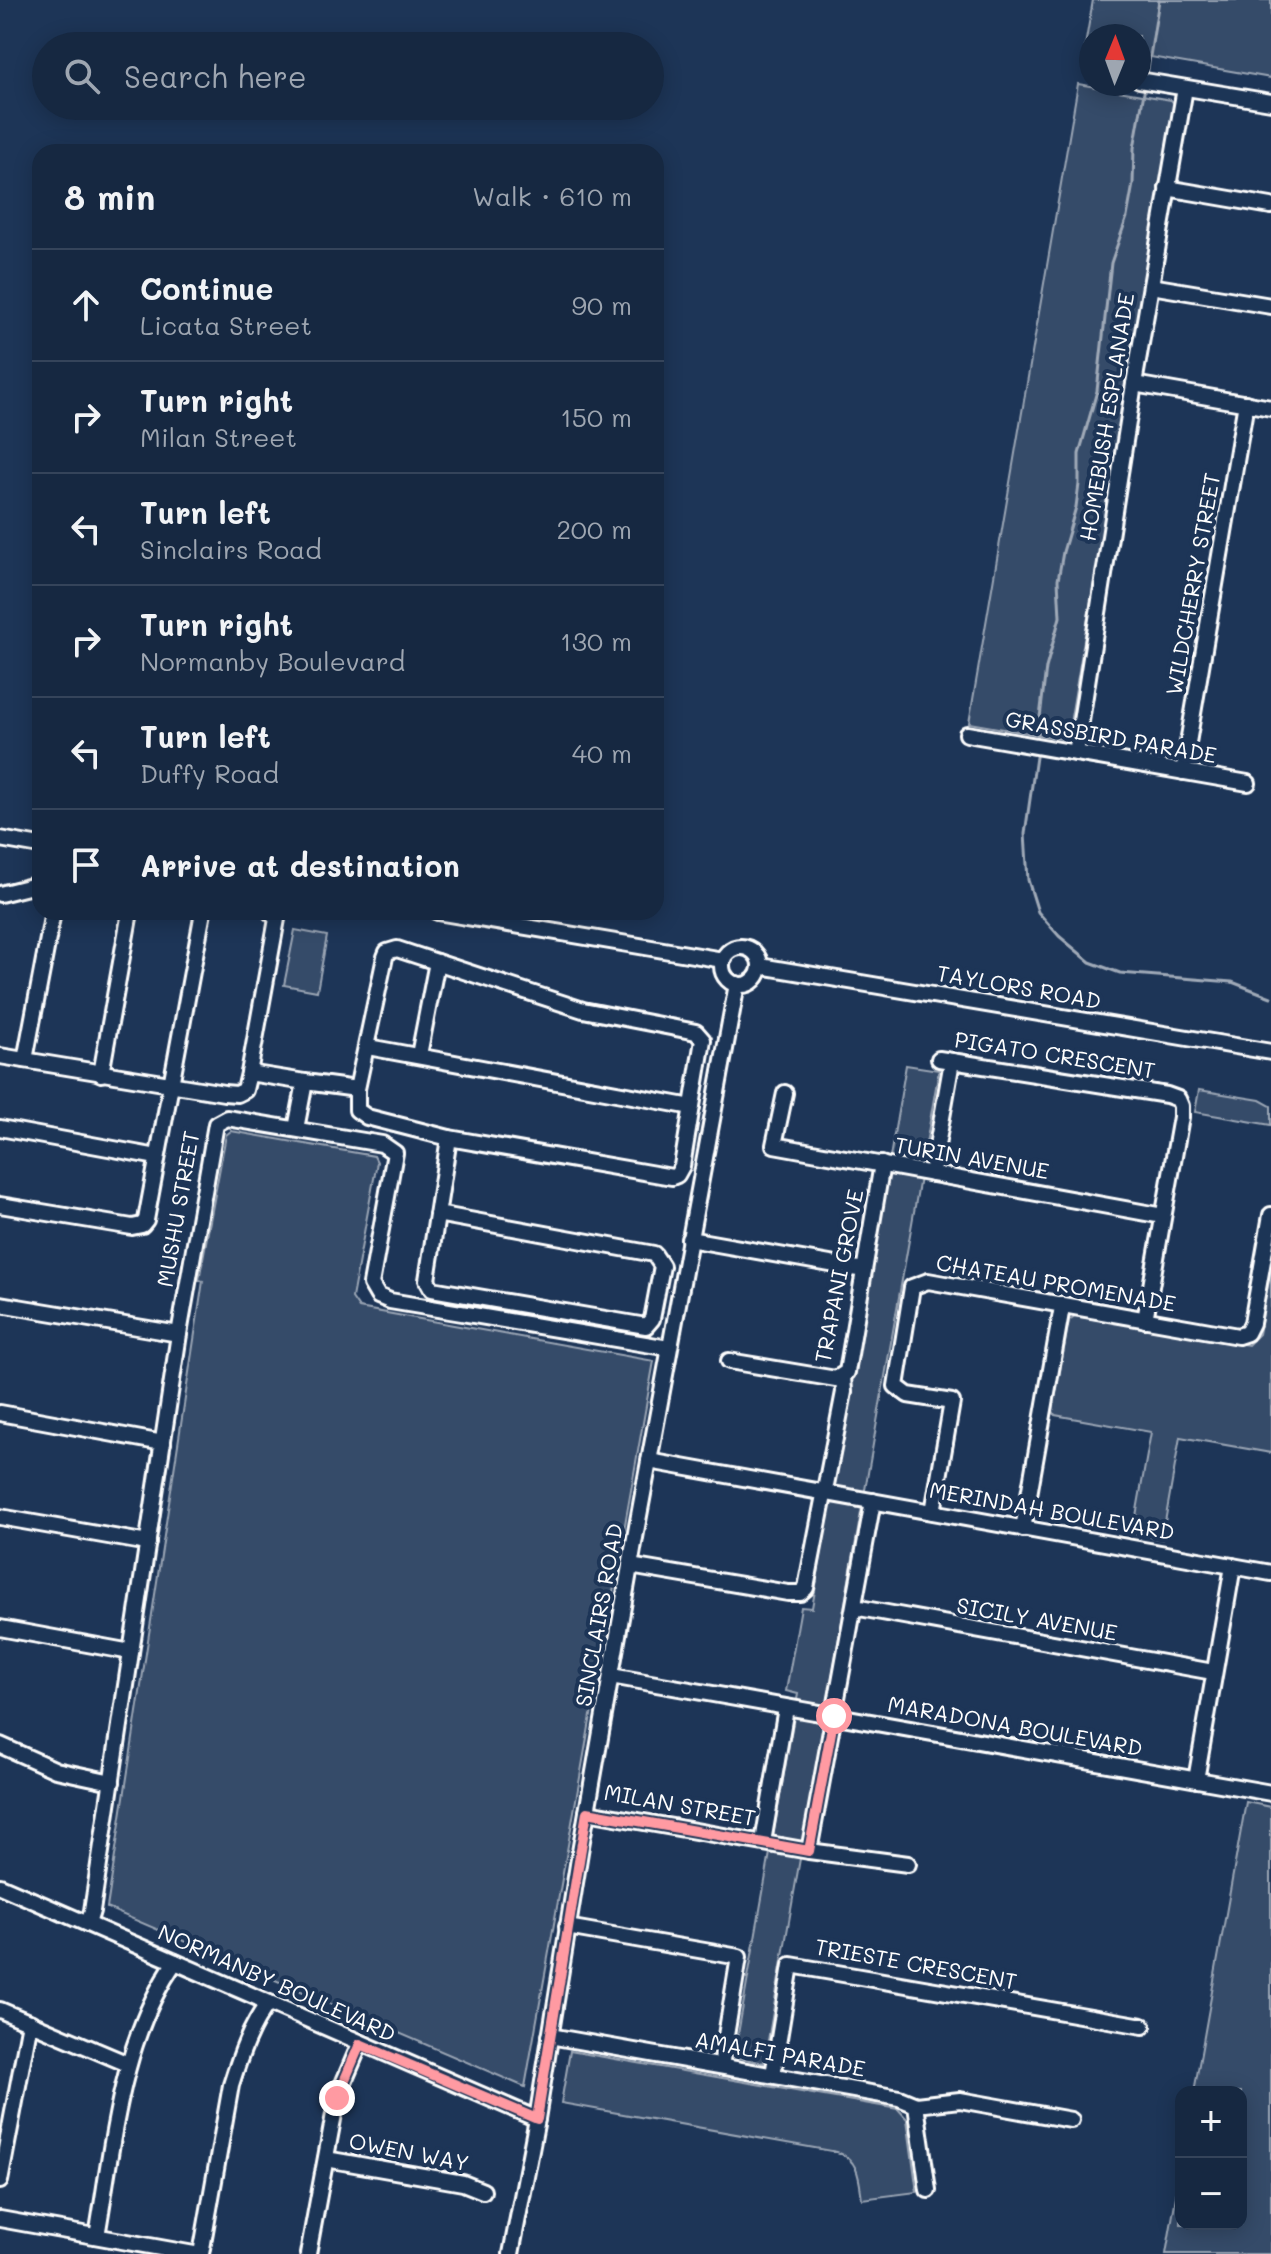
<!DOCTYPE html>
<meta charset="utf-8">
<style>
body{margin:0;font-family:Mali,sans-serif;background:#1f3048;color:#f1f3f6}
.controls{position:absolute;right:24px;bottom:24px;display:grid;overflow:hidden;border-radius:16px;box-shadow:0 4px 20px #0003}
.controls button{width:72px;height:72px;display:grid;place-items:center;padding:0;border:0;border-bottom:2px solid #35445a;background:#162841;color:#f1f3f6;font:40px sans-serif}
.compass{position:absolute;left:1079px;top:24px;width:72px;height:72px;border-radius:50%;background:#162841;box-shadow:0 4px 20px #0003;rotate:1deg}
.stop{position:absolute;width:24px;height:24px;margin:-18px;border:6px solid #ff9aa2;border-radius:50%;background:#fff}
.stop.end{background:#ff9aa2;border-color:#fff;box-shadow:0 2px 8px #0008}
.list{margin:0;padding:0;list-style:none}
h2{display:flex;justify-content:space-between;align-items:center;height:104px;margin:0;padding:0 32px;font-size:34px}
h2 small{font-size:26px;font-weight:400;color:#9ea6b1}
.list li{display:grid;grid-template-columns:52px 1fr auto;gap:24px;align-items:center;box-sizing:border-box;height:112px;padding:0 32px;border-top:2px solid #35445a}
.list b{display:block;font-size:30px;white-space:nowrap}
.list p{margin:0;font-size:26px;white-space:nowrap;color:#9ea6b1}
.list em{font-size:26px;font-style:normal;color:#9ea6b1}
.icon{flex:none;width:44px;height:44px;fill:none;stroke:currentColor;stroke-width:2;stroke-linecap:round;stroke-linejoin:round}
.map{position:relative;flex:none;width:1271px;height:2254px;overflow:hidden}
.search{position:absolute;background:#162841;box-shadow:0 4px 20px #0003;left:32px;top:32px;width:632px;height:88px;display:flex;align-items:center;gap:20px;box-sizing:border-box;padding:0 28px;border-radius:44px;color:#9ea6b1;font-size:30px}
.panel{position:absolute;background:#162841;box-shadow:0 4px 20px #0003;left:32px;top:144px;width:632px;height:776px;border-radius:24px}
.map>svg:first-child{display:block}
.green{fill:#364b69;stroke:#9aa5b4;stroke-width:2}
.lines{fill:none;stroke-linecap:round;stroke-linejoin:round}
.stream{stroke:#a0aab8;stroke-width:3}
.minor-casing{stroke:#fff;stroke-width:20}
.minor{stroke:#1d3557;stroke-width:14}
.route{stroke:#ff9aa2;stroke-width:10}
.labels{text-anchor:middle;stroke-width:8;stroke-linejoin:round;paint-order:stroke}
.street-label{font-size:22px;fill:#fff;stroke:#1d3557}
</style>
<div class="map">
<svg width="1271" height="2254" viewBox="0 0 1271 2254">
<rect width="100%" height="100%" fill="#1d3557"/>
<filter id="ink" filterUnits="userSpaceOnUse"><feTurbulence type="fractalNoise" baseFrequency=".0125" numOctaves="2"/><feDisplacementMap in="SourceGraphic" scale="16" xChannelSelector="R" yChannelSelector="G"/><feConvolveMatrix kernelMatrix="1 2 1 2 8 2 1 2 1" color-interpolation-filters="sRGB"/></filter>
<g filter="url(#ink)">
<g class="green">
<polygon points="1093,0 1271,0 1271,78 1139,55 1139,36 1091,36 1091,47 1085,46"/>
<polygon points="1078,84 1171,100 1175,105 1068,735 1062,739 969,723"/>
<polygon points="295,930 327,936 317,991 284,985"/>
<polygon points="906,1065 939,1070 764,2063 734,2057 798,1694 786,1691 801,1607 812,1608"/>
<polygon points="1199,1090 1260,1100 1271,1106 1271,1125 1195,1112"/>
<polygon points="231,1131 374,1156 377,1162 352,1298 359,1308 654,1361 525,2087 107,1908 203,1281 199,1280 226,1135"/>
<polygon points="1271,1269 1271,1453 1180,1437 1162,1539 1133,1533 1151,1432 1055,1415 1053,1411 1069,1320 1075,1316 1248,1345 1259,1334"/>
<polygon points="1246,1802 1271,1807 1271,2254 1166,2254 1181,2168 1181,2224 1241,2224 1241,2092 1194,2092"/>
<path d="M570,2051L898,2109L907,2119L917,2192L862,2199C859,2178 859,2160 837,2152L561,2103Z"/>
</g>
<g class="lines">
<g class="stream">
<polyline points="1147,75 1159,0"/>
<polyline points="1037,742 1046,668 1060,617 1058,580 1063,552 1076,507 1079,484 1079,454 1097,391 1111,263 1127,217 1133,184 1134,148 1145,87"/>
<polyline points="1037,750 1025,834 1028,880 1038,912 1059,936 1090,962 1120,973 1232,982 1271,997"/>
</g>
<defs>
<g id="minor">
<polyline points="1139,80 1271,102"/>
<polyline points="1167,188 1271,206"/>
<polyline points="1151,286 1271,306"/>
<polyline points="1134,384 1271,408"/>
<polyline points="967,734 1248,783"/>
<polyline points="1076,753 1134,384 1185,88"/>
<polyline points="1183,772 1246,403"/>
<polyline points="0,839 40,846"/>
<polyline points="0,894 40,884"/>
<polyline points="437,912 723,960"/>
<circle cx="741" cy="966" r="19"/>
<polyline points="760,966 1271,1052"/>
<polyline points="368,1047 692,1107"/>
<polyline points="419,1055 437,962"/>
<polyline points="0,1056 224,1093 237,1094 245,1090 249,1073 305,1082 296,1129"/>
<polyline points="939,1059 1167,1095 1178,1099 1181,1106 1181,1117 1145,1320"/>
<polyline points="25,1060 53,912"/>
<polyline points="249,1073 277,919 270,912"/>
<polyline points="101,1074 130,912"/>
<polyline points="305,1082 357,1089 385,957 387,952 397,949 583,1010 696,1032 703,1040 682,1166 677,1175 672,1177 449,1138 367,1117 357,1110 357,1089"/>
<polyline points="785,1093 774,1145 1163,1216"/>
<polyline points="0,1128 157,1157"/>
<polyline points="932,1174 952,1061"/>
<polyline points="0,1205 132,1227 142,1225 146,1220 203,912"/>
<polyline points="437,1214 654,1254 662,1266 652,1319 646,1326 432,1289 427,1280 449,1138"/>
<polyline points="689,1239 864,1270"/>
<polyline points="0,1304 179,1334"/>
<polyline points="729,1361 836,1379 847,1372 882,1164"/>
<polyline points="0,1413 163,1443"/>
<polyline points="649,1461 1271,1573"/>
<polyline points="933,1512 952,1402 908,1395 896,1386 912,1287 928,1281 1238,1336 1247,1333 1252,1323 1271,1215"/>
<polyline points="0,1517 148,1543"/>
<polyline points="1023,1529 1062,1307"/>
<polyline points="630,1566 788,1593 800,1593 806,1588 844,1392 843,1376"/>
<polyline points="854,1607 1213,1672"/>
<polyline points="0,1628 131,1652"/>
<polyline points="611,1676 1271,1793"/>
<polyline points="0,1745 56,1770 112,1782"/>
<polyline points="1196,1780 1233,1566"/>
<polyline points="587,1812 809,1851 908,1864"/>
<polyline points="763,1842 786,1708"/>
<polyline points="809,1851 873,1501"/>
<polyline points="0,1886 537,2119"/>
<polyline points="88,1924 92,1911 179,1334 216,1124 227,1118 382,1144 395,1153 371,1284 378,1296 390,1301 669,1348"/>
<polyline points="567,1927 739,1957 721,2066"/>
<polyline points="0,2010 128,2064"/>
<polyline points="550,2036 899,2098 916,2105 928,2190"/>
<polyline points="773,2075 791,1965 1143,2026"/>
<polyline points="916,2105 960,2100 1071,2120"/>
<polyline points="326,2159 463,2183 483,2191"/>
<polyline points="0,2181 30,2022"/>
<polyline points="0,2219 194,2254"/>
<path d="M97,2236C113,2145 120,2041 175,1962"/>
<path d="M201,2254L231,2085C240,2056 250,2027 268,2003"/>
<polyline points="308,2254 337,2098 360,2044"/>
<polyline points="511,2254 537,2119 580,1852 636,1532 737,984"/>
</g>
</defs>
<use href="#minor" class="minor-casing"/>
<use href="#minor" class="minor"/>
</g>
</g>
<g class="lines" filter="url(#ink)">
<polyline class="route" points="337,2098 360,2044 537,2119 587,1812 809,1851 834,1716"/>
</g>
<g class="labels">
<g class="street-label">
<text transform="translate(1107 417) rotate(-81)" y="8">HOMEBUSH ESPLANADE</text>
<text transform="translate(1193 584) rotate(-80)" y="8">WILDCHERRY STREET</text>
<text transform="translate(1111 737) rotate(10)" y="8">GRASSBIRD PARADE</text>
<text transform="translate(1019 987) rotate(10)" y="8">TAYLORS ROAD</text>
<text transform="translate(1055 1055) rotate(9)" y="8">PIGATO CRESCENT</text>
<text transform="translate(972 1158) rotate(10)" y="8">TURIN AVENUE</text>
<text transform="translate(178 1209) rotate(-80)" y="8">MUSHU STREET</text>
<text transform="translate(839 1276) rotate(-79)" y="8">TRAPANI GROVE</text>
<text transform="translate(1056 1283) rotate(10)" y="8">CHATEAU PROMENADE</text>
<text transform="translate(1052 1511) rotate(10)" y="8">MERINDAH BOULEVARD</text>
<text transform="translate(599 1615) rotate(-80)" y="8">SINCLAIRS ROAD</text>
<text transform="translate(1037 1619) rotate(10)" y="8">SICILY AVENUE</text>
<text transform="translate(1015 1726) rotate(10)" y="8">MARADONA BOULEVARD</text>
<text transform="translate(680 1805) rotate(10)" y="8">MILAN STREET</text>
<text transform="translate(916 1964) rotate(10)" y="8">TRIESTE CRESCENT</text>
<text transform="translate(277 1983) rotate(24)" y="8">NORMANBY BOULEVARD</text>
<text transform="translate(780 2054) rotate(10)" y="8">AMALFI PARADE</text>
<text transform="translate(409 2152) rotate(11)" y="8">OWEN WAY</text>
</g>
</g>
</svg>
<div class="controls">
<button>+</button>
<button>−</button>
</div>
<svg class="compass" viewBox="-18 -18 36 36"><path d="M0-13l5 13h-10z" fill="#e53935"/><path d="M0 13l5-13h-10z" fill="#9ea6b1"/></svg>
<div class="stop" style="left:834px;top:1716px"></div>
<div class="stop end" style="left:337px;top:2098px"></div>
<div class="search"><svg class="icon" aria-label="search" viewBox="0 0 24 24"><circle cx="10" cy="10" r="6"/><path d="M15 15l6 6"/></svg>Search here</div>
<section class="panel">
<h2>8 min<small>Walk · 610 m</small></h2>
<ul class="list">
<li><svg class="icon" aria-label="ahead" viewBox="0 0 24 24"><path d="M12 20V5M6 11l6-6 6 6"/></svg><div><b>Continue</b><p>Licata Street</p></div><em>90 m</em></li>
<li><svg class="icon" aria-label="right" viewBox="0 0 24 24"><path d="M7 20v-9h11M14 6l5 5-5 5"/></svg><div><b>Turn right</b><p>Milan Street</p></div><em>150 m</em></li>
<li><svg class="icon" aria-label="left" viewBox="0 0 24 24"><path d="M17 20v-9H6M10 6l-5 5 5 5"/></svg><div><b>Turn left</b><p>Sinclairs Road</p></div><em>200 m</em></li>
<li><svg class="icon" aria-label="right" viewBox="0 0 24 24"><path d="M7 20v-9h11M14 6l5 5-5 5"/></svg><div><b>Turn right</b><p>Normanby Boulevard</p></div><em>130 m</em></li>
<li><svg class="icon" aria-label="left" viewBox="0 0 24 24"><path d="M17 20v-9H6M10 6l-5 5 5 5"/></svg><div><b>Turn left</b><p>Duffy Road</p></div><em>40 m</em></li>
<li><svg class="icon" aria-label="arrive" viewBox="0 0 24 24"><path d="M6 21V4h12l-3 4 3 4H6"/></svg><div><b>Arrive at destination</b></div></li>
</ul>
</section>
</div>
